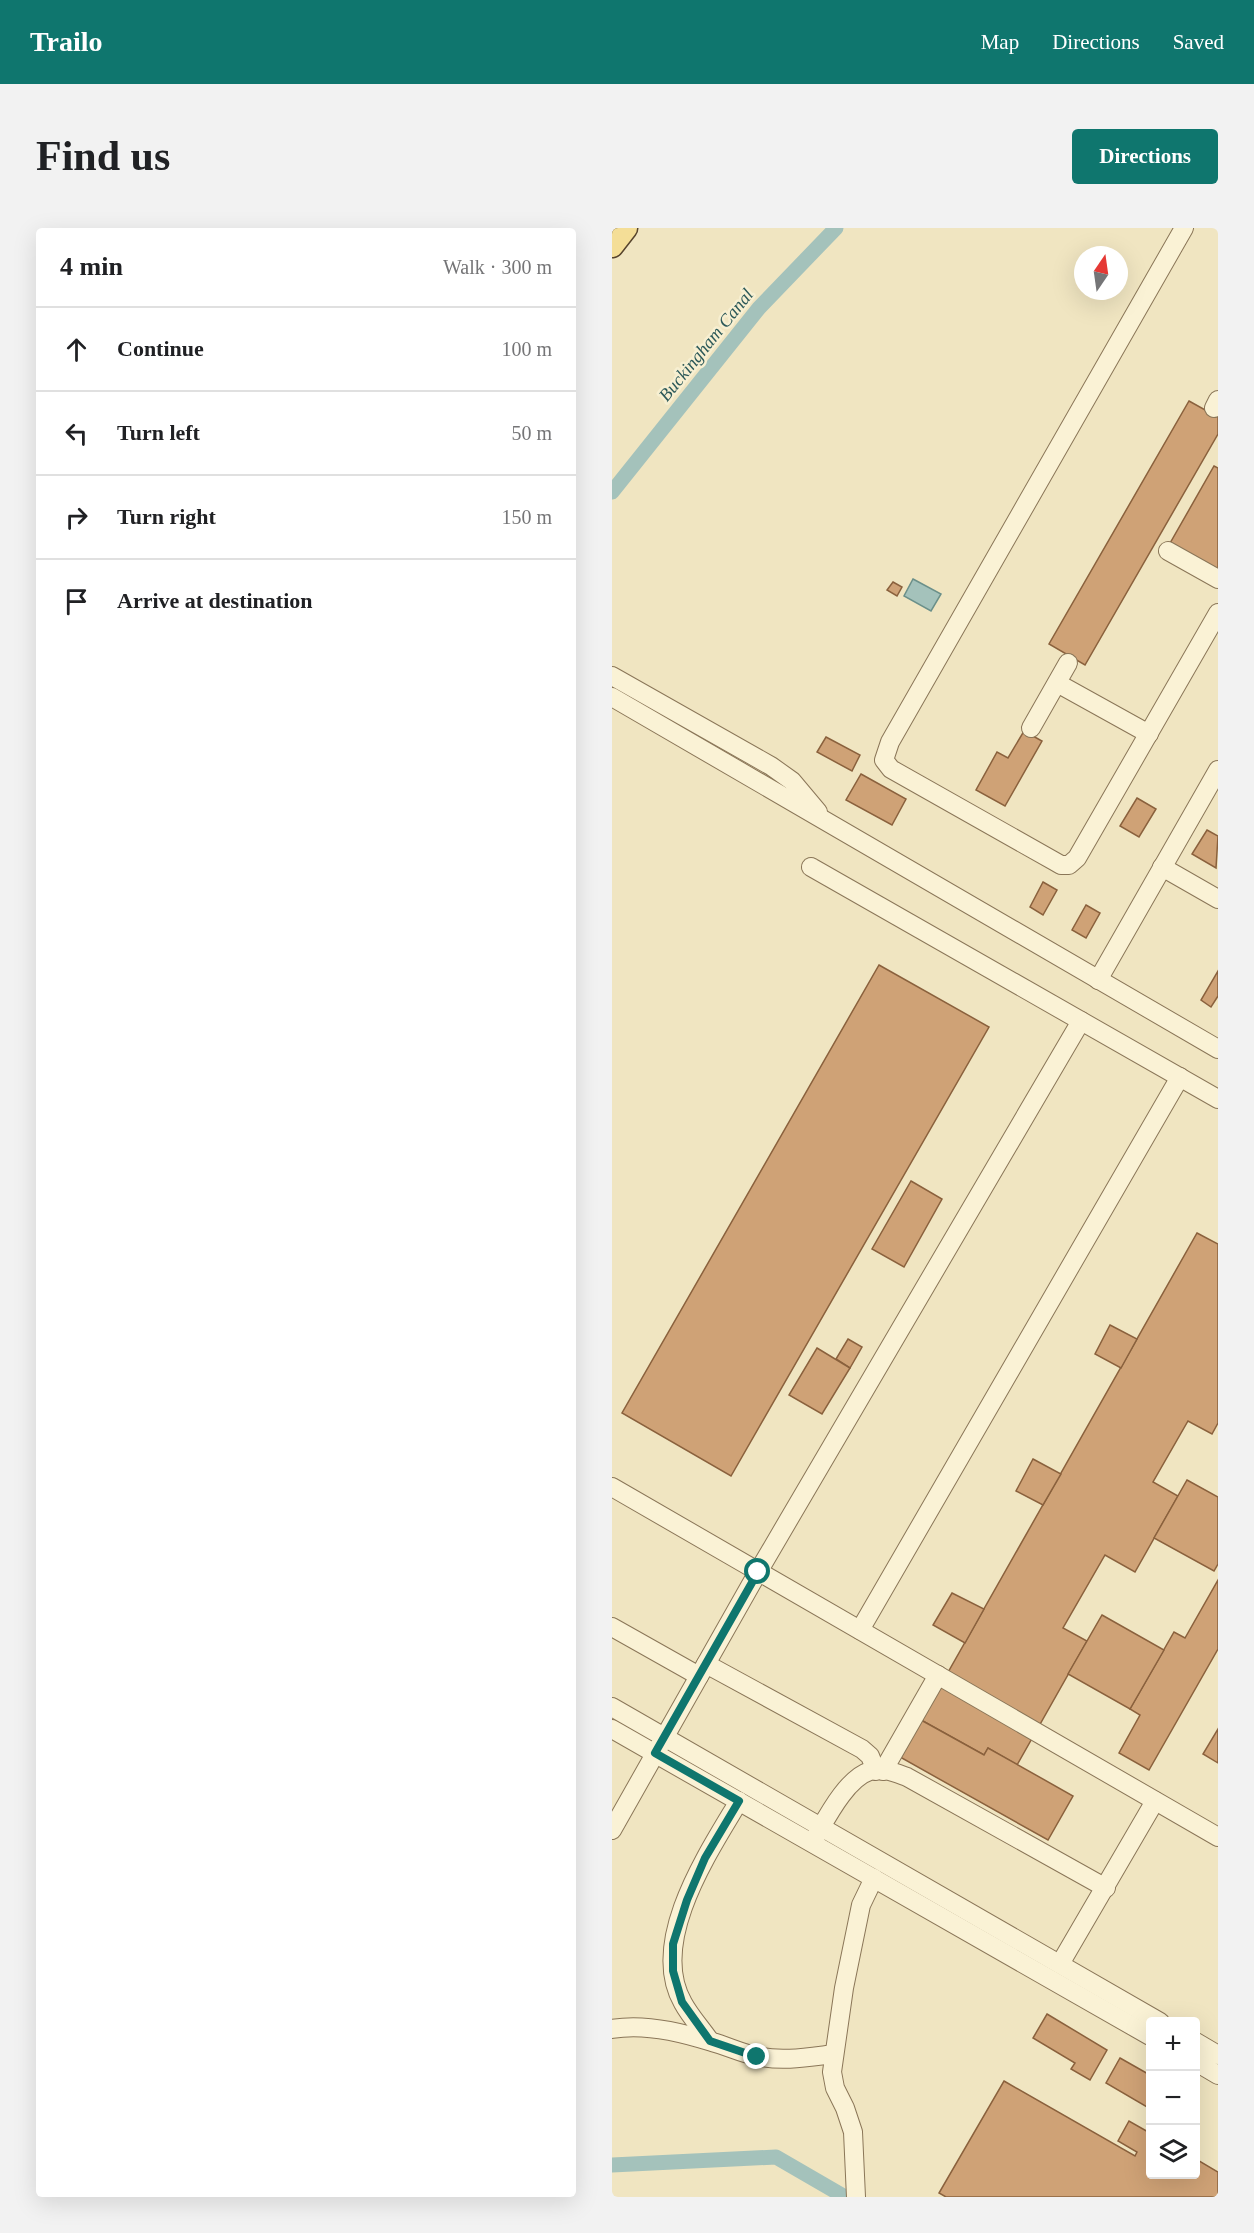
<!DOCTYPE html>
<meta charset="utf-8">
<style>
body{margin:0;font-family:Georgia,serif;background:#f2f2f2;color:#202124}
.controls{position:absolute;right:18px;bottom:18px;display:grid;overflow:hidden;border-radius:6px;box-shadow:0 6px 24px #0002}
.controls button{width:54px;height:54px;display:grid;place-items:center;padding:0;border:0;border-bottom:2px solid #e0e0e0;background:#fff;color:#202124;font:30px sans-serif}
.compass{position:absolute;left:462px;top:18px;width:54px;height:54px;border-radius:50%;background:#fff;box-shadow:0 6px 24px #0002;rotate:13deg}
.stop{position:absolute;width:18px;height:18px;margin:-14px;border:4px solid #0f766e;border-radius:50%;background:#fff}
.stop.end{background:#0f766e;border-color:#fff;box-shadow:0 2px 6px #0008}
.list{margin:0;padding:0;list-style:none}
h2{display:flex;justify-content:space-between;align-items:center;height:78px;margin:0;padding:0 24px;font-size:26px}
h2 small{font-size:20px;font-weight:400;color:#757577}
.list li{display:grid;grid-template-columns:39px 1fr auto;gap:18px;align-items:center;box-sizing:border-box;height:84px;padding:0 24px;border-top:2px solid #e0e0e0}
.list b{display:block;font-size:22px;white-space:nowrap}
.list em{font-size:20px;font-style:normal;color:#757577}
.icon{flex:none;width:33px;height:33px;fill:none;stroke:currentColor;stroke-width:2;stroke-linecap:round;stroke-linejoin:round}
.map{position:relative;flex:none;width:606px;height:1969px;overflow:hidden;border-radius:6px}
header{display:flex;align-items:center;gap:36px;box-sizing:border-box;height:84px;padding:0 30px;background:#0f766e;color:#fff}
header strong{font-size:28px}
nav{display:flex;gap:33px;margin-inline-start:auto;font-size:21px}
.intro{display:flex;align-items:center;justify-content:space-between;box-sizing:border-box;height:144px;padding:0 36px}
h1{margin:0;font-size:42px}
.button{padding:15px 27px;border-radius:6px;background:#0f766e;color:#fff;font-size:21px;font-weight:700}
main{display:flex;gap:36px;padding:0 36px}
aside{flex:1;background:#fff;border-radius:6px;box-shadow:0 6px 24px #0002}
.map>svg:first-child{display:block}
.water{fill:#a4c2bb;stroke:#6b908a;stroke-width:1.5}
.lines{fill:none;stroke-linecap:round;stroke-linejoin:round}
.canal{stroke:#a4c2bb;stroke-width:15}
.building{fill:#cfa276;stroke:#8a613d;stroke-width:1.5}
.minor-casing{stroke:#8a7658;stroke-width:20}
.major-casing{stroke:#57442d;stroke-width:25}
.minor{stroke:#faf2d5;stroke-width:18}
.major{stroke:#f4de97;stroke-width:22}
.route{stroke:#0f766e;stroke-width:8}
.labels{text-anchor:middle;stroke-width:5;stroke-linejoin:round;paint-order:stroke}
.water-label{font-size:18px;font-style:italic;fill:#2c5959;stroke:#f7efd1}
</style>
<header>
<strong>Trailo</strong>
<nav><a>Map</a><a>Directions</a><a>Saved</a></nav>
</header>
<div class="intro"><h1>Find us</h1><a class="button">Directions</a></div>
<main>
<aside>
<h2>4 min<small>Walk · 300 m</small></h2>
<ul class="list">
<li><svg class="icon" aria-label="ahead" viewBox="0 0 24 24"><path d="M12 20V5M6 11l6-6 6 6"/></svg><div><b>Continue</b></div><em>100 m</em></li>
<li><svg class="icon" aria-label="left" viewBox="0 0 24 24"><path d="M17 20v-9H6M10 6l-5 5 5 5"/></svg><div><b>Turn left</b></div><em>50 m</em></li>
<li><svg class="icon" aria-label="right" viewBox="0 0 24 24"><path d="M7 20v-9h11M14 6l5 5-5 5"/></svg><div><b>Turn right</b></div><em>150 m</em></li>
<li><svg class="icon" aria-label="arrive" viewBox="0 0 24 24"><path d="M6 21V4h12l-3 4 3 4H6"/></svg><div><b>Arrive at destination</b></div></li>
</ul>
</aside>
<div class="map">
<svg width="606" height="1969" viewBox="0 0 606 1969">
<rect width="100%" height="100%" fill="#f0e5c1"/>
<polygon class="water" points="301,351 329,366 319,383 292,368"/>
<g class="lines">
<g class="canal">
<polyline points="0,264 147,80 224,0"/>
<polyline points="0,1937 164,1929 233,1969"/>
</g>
</g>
<g class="building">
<polygon points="577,173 606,189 606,206 473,437 437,416"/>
<polygon points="602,238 606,240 606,345 557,317"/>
<polygon points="281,354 290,359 285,368 275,362"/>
<polygon points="412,503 430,513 393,578 364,562 385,524 396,530"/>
<polygon points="214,509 248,527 240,543 205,524"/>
<polygon points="249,546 294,571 280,597 234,572"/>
<polygon points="525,570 544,581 527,609 508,598"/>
<polygon points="595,602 606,608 604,640 580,626"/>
<polygon points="431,654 445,662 431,687 418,679"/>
<polygon points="474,677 488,685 474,710 460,702"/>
<polygon points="267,737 377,799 119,1248 10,1185"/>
<polygon points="606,743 606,768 599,779 589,772"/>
<polygon points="299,953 330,971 292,1039 260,1021"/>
<polygon points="585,1005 606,1016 606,1195 600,1206 576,1193 541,1254 566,1268 523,1344 493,1327 451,1400 475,1413 405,1537 376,1520 372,1527 309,1492"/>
<polygon points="498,1097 525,1111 509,1140 483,1126"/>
<polygon points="236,1111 250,1119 238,1140 224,1131"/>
<polygon points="205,1120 238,1140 210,1186 177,1167"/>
<polygon points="421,1231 449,1246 431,1277 404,1263"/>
<polygon points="575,1252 606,1269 606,1336 602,1343 542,1310"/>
<polygon points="606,1352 606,1421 537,1542 507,1525 528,1487 518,1481 562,1404 573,1410"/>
<polygon points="340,1365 372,1381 353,1415 321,1397"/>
<polygon points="490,1387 552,1422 518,1481 456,1446"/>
<polygon points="309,1492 372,1527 376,1520 461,1568 436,1612 288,1529"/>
<polygon points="606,1501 606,1535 591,1526"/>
<polygon points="435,1786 495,1822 478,1852 459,1841 463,1835 421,1810"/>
<polygon points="508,1830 538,1847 538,1873 535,1879 494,1855"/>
<polygon points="392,1853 523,1928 525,1924 506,1913 517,1893 538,1905 538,1946 584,1946 584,1931 606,1944 606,1969 334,1969 327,1965"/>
</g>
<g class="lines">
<defs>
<g id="minor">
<polyline points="572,0 278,514 272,532 279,541 442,633 449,637 457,637 465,630 606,385"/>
<polyline points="602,180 606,172"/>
<polyline points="556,323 606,351"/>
<polyline points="0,448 159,538 180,553 206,584"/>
<polyline points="445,455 537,506"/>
<polyline points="0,469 606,821"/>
<polyline points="419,500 456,435"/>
<polyline points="199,639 606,871"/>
<polyline points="550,639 606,671"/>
<polyline points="486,752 606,542"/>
<polyline points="0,1259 606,1609"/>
<polyline points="0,1399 87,1448"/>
<polyline points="248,1402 568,849"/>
<polyline points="94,1436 250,1521 258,1528 264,1543"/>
<polyline points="0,1479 548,1794"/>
<polyline points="0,1501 538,1808"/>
<polyline points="271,1543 326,1447"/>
<polyline points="0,1602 146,1344 469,793"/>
<path d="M204,1608C215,1589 235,1550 258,1543C271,1539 284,1545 295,1549L494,1660"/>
<polyline points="448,1736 543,1573"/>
<path d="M0,1801C32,1795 69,1804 100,1814C115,1818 129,1825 144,1828C170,1834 197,1829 222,1826"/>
<path d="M98,1813C89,1800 78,1788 71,1775C36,1714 96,1625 127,1573"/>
<polyline points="584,1814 606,1827"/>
<polyline points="584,1834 606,1847"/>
<polyline points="244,1969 241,1904 233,1880 223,1860 220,1844 232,1760 249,1677 262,1650"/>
</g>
<polyline id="major" points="0,18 14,0"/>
</defs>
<use href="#minor" class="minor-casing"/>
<use href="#major" class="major-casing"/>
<use href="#minor" class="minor"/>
<use href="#major" class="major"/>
</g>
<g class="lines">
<polyline class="route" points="145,1829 98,1813 70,1774 61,1743 61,1716 75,1672 93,1630 127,1573 43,1525 146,1344"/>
</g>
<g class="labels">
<g class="water-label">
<text transform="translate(94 117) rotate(-51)" y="6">Buckingham Canal</text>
</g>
</g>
</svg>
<div class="controls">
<button>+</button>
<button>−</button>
<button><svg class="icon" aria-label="layers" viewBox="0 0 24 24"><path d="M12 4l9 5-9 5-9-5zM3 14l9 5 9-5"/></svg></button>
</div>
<svg class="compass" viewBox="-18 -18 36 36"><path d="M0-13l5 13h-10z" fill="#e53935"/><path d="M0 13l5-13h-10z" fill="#757577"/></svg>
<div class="stop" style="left:146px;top:1344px"></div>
<div class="stop end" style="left:145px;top:1829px"></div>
</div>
</main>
